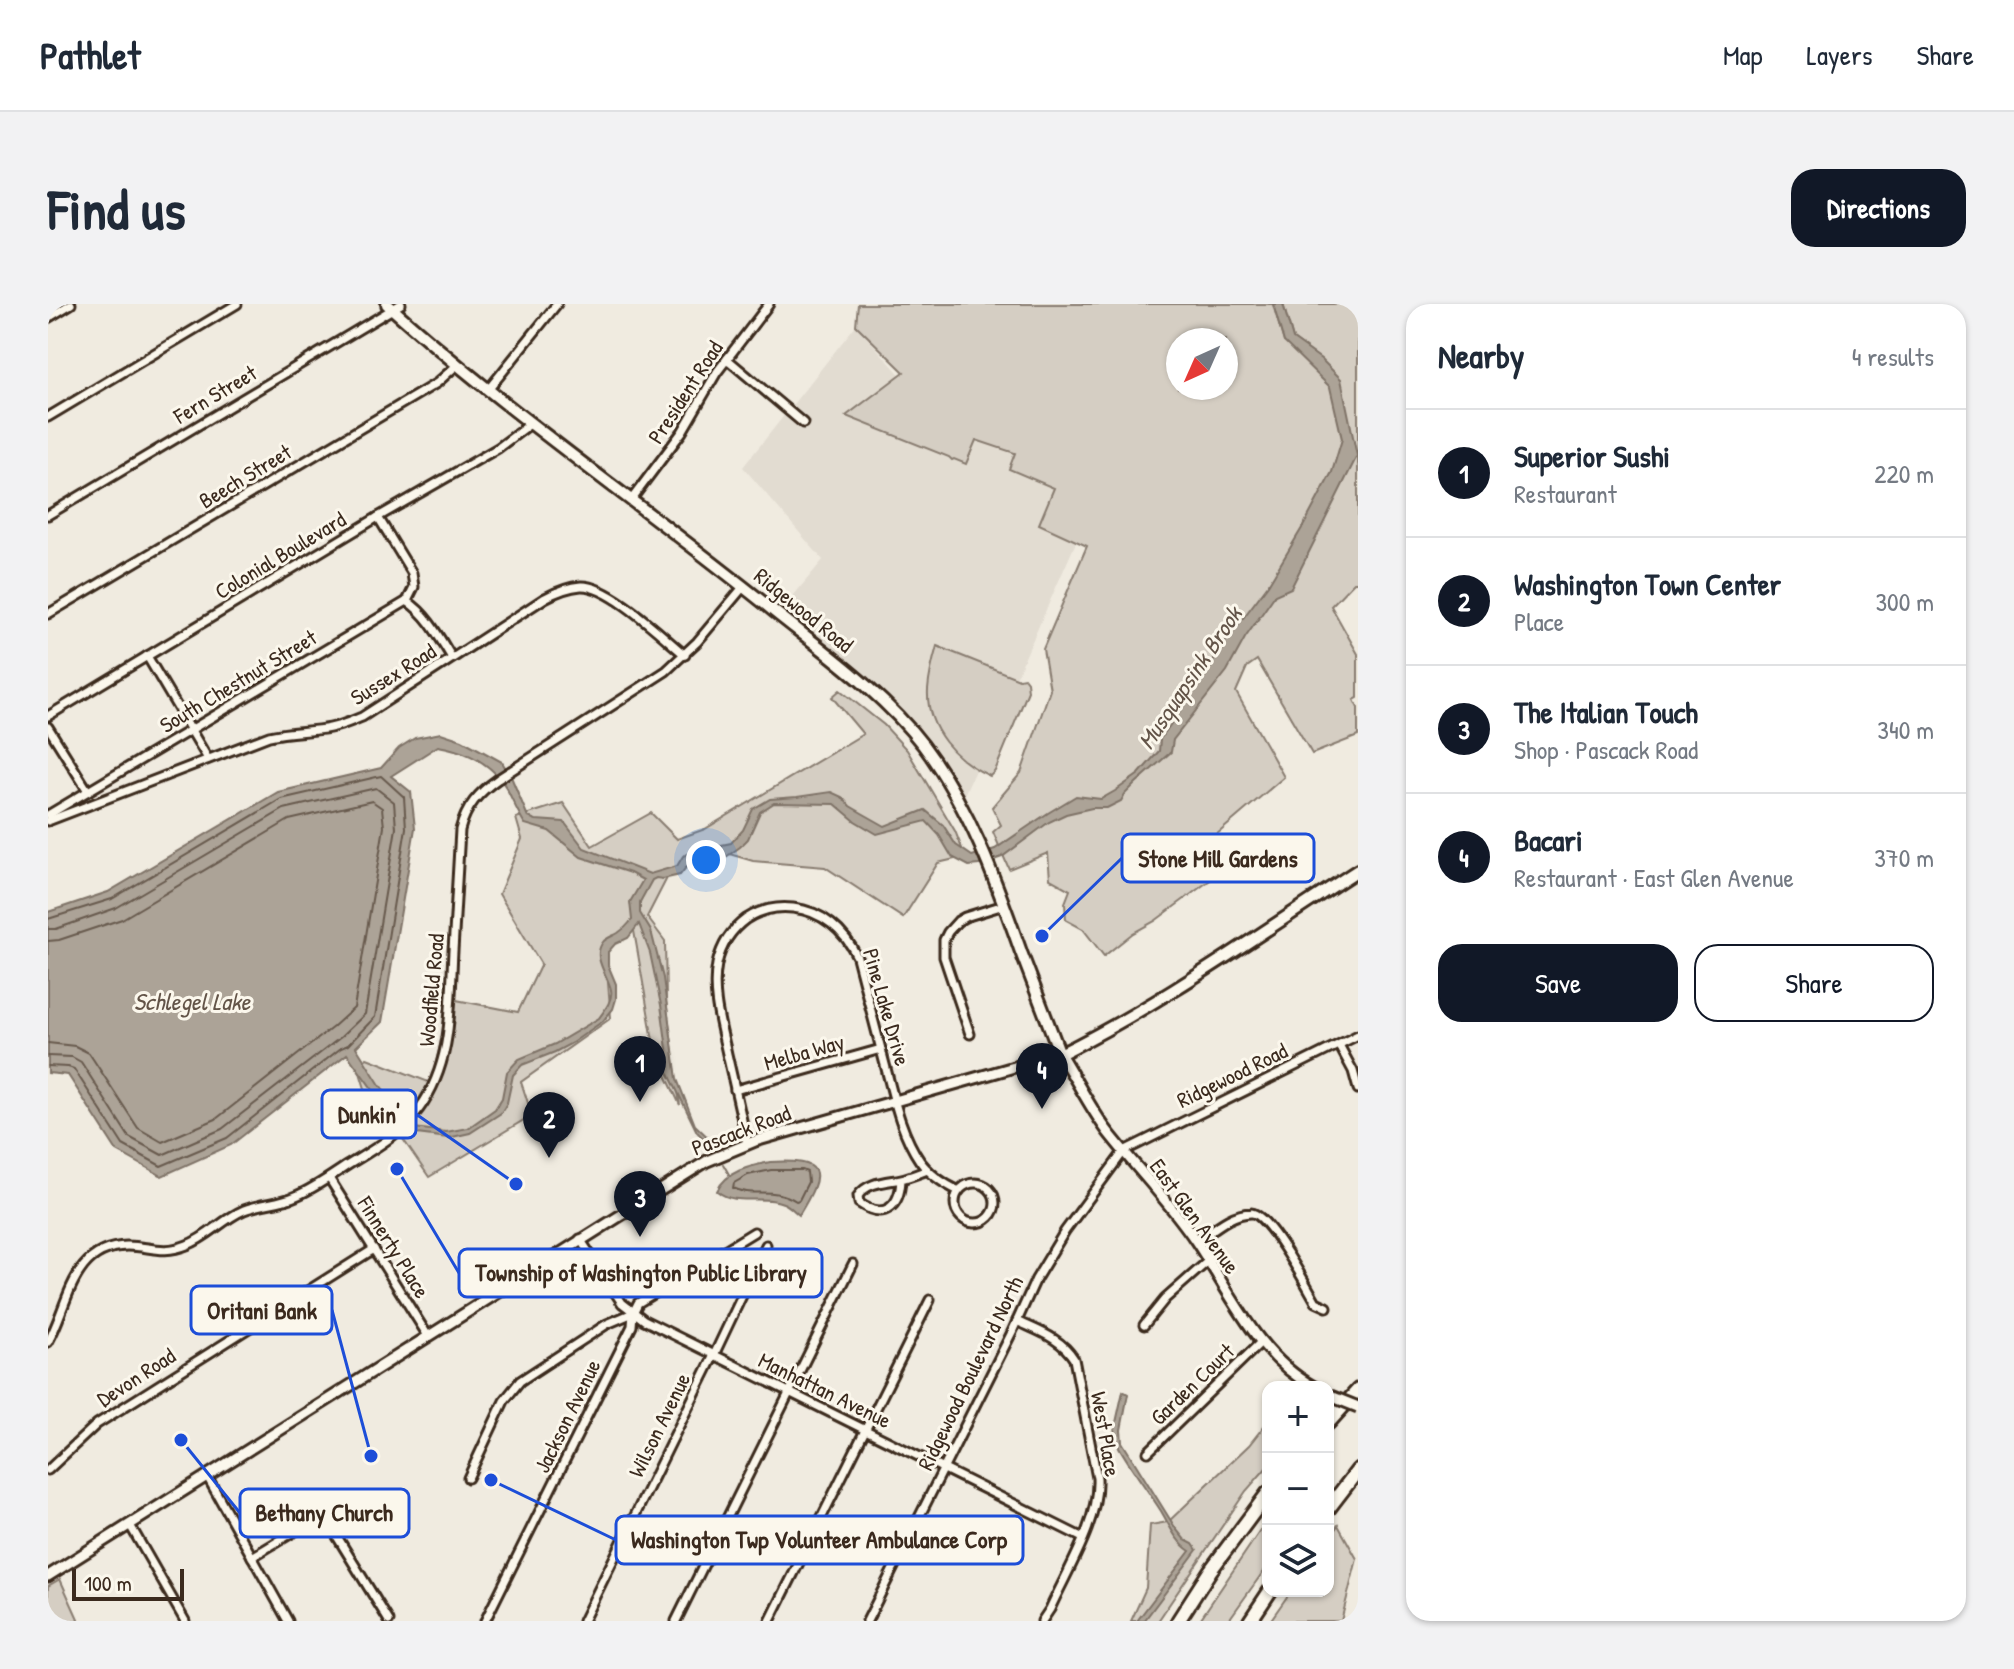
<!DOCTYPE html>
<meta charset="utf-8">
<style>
body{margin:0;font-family:"Patrick Hand",sans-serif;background:#f2f2f3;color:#1f2937}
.controls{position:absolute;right:24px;bottom:24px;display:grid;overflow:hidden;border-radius:16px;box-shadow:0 2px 6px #0004}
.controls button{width:72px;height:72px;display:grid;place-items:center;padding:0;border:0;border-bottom:2px solid #e0e1e3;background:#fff;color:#1f2937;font:40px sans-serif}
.compass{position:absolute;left:1118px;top:24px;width:72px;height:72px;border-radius:50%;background:#fff;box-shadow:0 2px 6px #0004;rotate:225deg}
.scale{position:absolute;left:24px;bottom:20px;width:112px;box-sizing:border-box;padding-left:8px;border:4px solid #3b2a1e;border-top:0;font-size:22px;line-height:28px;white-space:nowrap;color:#3b2a1e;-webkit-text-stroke:6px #fbf7ec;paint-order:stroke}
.you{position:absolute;left:658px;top:556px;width:28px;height:28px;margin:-20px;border:6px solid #fff;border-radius:50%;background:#1a73e8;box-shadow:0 0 0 12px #1a73e833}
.badge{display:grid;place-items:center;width:52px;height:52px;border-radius:50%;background:#111827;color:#fff;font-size:26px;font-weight:700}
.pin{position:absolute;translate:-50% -66px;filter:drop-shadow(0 2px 4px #0008)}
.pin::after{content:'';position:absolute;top:42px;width:28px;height:24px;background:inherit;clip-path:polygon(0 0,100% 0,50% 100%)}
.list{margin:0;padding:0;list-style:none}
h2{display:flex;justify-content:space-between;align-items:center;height:104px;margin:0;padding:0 32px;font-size:34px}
h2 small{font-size:26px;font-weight:400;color:#747a83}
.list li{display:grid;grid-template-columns:52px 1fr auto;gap:24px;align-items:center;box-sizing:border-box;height:128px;padding:0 32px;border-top:2px solid #e0e1e3}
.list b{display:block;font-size:30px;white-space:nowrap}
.list p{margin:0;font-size:26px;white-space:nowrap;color:#747a83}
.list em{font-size:26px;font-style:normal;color:#747a83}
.actions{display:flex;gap:16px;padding:24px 32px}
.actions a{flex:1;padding:18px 0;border:2px solid #111827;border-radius:24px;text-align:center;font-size:28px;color:#111827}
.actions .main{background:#111827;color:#fff}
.icon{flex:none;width:44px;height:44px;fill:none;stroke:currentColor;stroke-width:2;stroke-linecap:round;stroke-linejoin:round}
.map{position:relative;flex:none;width:1310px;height:1317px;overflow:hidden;border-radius:24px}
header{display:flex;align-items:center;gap:48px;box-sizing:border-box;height:112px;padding:0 40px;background:#fff;border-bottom:2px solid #e0e1e3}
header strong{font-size:38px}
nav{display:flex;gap:44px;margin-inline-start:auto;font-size:28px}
.intro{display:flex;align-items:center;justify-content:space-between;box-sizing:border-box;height:192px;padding:0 48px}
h1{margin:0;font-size:56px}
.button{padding:20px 36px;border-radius:24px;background:#111827;color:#fff;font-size:28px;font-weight:700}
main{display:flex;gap:48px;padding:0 48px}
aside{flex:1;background:#fff;border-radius:24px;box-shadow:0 2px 6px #0004}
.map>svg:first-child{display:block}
.built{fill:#e2dcd1}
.green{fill:#d5cec3;stroke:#887c70;stroke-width:2;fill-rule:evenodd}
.water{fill:#aca397;stroke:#7f7367;stroke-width:2;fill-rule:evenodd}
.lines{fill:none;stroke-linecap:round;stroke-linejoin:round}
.shore{stroke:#685a4e;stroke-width:2}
.stream{stroke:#7f7367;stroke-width:2}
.minor-casing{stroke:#3b2a1e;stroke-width:13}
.tertiary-casing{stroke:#3b2a1e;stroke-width:15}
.secondary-casing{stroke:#3b2a1e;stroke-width:16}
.motorway-casing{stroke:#3b2a1e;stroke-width:18}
.minor{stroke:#fbf7ec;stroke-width:7}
.tertiary{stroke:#fbf7ec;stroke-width:9}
.secondary{stroke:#fbf7ec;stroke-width:10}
.motorway{stroke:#fbf7ec;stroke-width:12}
.tertiary-bridge-casing{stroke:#3b2a1e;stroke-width:15;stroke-linecap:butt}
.tertiary-bridge{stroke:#fbf7ec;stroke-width:9}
.labels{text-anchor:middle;stroke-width:6;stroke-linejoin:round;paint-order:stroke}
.street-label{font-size:22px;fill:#3b2a1e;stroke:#fbf7ec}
.water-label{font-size:24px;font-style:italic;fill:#635448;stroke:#fbf7ec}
.leader{fill:none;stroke:#1d4ed8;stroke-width:3}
.callout-dot{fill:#1d4ed8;stroke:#fbf7ec;stroke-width:3}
.callout{fill:#fbf7ec;stroke:#1d4ed8;stroke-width:3}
.callout-label{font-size:24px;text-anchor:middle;font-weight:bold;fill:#3b2a1e}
</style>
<header>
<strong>Pathlet</strong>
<nav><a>Map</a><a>Layers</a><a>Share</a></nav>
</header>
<div class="intro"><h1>Find us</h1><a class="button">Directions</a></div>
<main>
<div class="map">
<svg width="1310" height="1317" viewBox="0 0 1310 1317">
<rect width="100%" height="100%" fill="#f0ebe0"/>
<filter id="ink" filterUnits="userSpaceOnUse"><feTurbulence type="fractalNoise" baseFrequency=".0125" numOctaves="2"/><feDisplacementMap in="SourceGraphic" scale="16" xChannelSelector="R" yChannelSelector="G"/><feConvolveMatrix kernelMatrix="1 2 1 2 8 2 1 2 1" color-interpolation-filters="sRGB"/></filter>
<g filter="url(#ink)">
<polygon class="built" points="808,21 856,75 918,160 928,136 968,149 961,165 1006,184 1029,236 912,500 860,423 730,310 775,256 695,163"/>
<g class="green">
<path d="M810,0H1225L1236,38L1268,52L1245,35L1235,0H1310V278H1306L1283,302L1310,350V394L1306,396L1310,404V432L1264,450L1209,356L1199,363L1188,388L1236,473L1161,537L1177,565L1107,617L1085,629L1056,652L1035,625L1018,616L1017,599L1022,586L1002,575L1000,549L961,565L945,528L953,521L944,503L973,469L1002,386L995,345L1039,242L991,220L1006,184L961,165L967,149L928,136L918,160L906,155L904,156L901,153L798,112L856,68L808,21ZM1130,36H1178V84H1130Z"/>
<path d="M889,342L971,375L976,374L979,378L980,387L947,467L942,472C908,457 878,425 880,386C881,371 885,356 889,342Z"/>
<polygon points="792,386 836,421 859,446 907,527 919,557 911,554 890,559 855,614 777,563 705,557 678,549 661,552 620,572 599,613 617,637 618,696 632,801 607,748 585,621 557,644 563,714 473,778 484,811 381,873 350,828 334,839 310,762 319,754 383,779 403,695 470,708 493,660 451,590 474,535 468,514 515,499 544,542 603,509 629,535 657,525 815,430 784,393"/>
<polygon points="1220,1117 1220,1162 1198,1187 1110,1317 1083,1317 1098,1284 1102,1221 1120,1218 1201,1141"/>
<polygon points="1220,1215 1220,1261 1180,1317 1151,1317"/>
<polygon points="1290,1221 1309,1255 1293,1317 1222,1317 1243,1287 1280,1287 1280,1236"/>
<polygon points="12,1275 31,1317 0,1317 0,1282"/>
</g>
<g class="water">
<path d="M1225,0H1235L1245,35L1273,55L1293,75L1309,152L1243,284L1227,291L1197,334L1179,367L1125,436L1123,448L1088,479L1077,490L1073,497L1059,504H1044L1018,510L1001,518L954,553L931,561L921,562L904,553L891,531L878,517L829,530L807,517L787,500L726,499L712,508L700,535L692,543L678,553L668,554L654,553L644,556L632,571L615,575L608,574L604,576L592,598V609L603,627L615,674L629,775L647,821L666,839L663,842L649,828L618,764L619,745L613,701L602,649L591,620L580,634L567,640L560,648V661L568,680V695L565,705L555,717L524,739L507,748L474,761L465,771L459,799L453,809L422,829L400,834L361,829L338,804L299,750L183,841L114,872L69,847L20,771L0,769V608L60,588L230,488L333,464L351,444L367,434L393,429L414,436L454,458L464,475L480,513L488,516L516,518L536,544L602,570L629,562L635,552L649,546L683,539L695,526L705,505L722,495L749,493L783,488L794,493L802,502L814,509L837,522L877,506L895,521L908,541L924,552L947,545L1000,509L1028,492L1053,495L1067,487L1091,470L1111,447L1112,435L1158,371L1171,346L1220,281L1257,219L1284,168L1294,135L1282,83L1236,38ZM390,442C419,447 444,459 459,485C465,497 470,509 477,520L501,527L533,553L582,569L595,576L582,598L584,616C580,621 576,625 570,629C565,632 558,634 555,638C543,653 560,671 563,686C565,696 556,707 551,714L507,740L471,755L459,768L454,794L447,805L420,824L398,828L366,824L332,781L308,743L334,718L367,524L363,488L343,472Z"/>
<path d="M722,858C777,855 778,867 751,911C746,907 741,901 735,899C714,890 688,903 669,887C678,867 702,862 722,858Z"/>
<path d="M1075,1087L1080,1090L1073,1126L1074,1138L1128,1225L1137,1236L1145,1240L1149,1246L1096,1317H1089L1142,1247C1128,1238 1122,1222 1113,1207C1097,1182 1078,1158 1065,1132Z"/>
</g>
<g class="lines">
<g class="shore">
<polyline points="0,615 64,595 233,495 333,472 356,493 358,524 327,713 300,741 293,744 179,834 113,862 75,841 26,765 20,763 0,762"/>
<polyline points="0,625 8,625 68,604 236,505 328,484 346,498 348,524 317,710 293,733 174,825 114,851 81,833 33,758 24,753 0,752"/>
<polyline points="0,637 11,636 74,615 241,516 324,497 334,504 336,523 306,704 285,723 168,815 114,838 90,824 41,749 27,742 0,739"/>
<path d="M723,866H754L759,868L760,878L751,896L748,897C726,882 705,894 685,884L686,879L700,871Z"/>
</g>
<polyline class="stream" points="675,860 682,872"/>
<defs>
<g id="minor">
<polyline points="0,14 23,0"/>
<polyline points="679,55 755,119"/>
<polyline points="440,86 509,0"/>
<polyline points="0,113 189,0"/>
<polyline points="583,196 634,128 669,68 721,0"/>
<polyline points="0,211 353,0"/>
<polyline points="330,213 364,269 366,283 359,297"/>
<path d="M359,297C380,311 391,333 404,354"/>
<polyline points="0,310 389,79 409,61"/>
<polyline points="99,352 160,455"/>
<polyline points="0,412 330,213 450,144 482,120"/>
<polyline points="0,423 40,487"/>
<polyline points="0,511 359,297"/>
<path d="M0,517L221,432C242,427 262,428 282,424C293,422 304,417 314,413L497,294C508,288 521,283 533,282C562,281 614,332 637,351"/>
<polyline points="922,730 896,653 896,636 900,628 910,617 917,613 956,601"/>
<polyline points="1291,741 1305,767 1310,785"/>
<polyline points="687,786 833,745"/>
<path d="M699,840C693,810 686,780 679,750C673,722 663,690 669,660C673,642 683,626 698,615C712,606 728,602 745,604C774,607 797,627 809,653C818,688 827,722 836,757C845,790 852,828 872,857C882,871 896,880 911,887"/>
<polyline points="281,874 380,1032"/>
<path d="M853,875C852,902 837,917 811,899L810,892C819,878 838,878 853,875C862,873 871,869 880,866"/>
<circle cx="927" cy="899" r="20"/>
<polyline points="532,935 574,999 596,1016 1035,1234"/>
<path d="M1149,937C1164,927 1183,909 1203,909C1219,908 1259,982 1268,998L1279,1003"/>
<path d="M969,1017C990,1027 1013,1034 1026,1055L1049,1174C1051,1217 1020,1265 1002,1305L994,1317"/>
<polyline points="1096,1021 1117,995 1160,957"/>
<path d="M0,1038C21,1001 23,943 79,942C102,942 114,951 139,941C160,933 175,915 196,906C213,899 231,900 248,892C267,884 283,872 300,861C326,845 353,830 371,805C405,759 402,702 405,647C407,607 410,567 412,526C418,503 430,489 450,475L618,367L649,338L696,282"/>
<polyline points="1100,1148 1213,1038"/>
<polyline points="0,1166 49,1120 326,945"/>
<polyline points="159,1172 240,1317"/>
<polyline points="420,1174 456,1097 472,1077 559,1020 585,1009 590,999 706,928"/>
<polyline points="82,1221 137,1317"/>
<path d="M204,1253L264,1217C271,1215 276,1217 282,1221L341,1317"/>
<polyline points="437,1317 584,1022 585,1009"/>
<polyline points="535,1317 666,1051 718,941"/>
<polyline points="628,1317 805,960"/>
<polyline points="722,1317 882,996"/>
<polyline points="819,1317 964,1028 988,975 1017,927 1076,847 1310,731"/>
</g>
<path id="tertiary" d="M0,1272L659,857L707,837L1012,750C1028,775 1042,804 1060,828C1089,865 1122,898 1148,937C1183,989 1209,1052 1266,1083"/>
<path id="secondary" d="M339,0C462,111 599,204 727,308C777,348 836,390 875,441C921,502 948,577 973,648C986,682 999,716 1012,750C1117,698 1212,629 1310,566"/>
<g id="motorway">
<polyline points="1280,1119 1310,1086"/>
<polyline points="1280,1205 1310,1166"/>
<polyline points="1130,1317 1162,1267 1220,1189"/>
<polyline points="1202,1317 1222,1287"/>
</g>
</defs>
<use href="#minor" class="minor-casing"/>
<use href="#tertiary" class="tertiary-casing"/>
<use href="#secondary" class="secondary-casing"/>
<use href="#motorway" class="motorway-casing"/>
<use href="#minor" class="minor"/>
<use href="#tertiary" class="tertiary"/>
<use href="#secondary" class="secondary"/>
<use href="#motorway" class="motorway"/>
<defs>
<polyline id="tertiary-bridge" points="1280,1091 1310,1103"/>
</defs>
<use href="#tertiary-bridge" class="tertiary-bridge-casing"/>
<use href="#tertiary-bridge" class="tertiary-bridge"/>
</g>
</g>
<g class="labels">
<g class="street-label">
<text transform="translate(637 88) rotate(-57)" y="8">President Road</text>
<text transform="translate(167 90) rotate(-31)" y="8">Fern Street</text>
<text transform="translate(197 172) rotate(-31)" y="8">Beech Street</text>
<text transform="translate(232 251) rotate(-31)" y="8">Colonial Boulevard</text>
<text transform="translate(756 306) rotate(39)" y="8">Ridgewood Road</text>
<text transform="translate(345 370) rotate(-32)" y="8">Sussex Road</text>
<text transform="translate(190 377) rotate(-31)" y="8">South Chestnut Street</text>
<text transform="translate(383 686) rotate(-85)" y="8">Woodfield Road</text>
<text transform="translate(839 703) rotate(74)" y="8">Pine Lake Drive</text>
<text transform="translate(756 748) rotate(-16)" y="8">Melba Way</text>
<text transform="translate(1184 771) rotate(-26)" y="8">Ridgewood Road</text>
<text transform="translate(693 826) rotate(-21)" y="8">Pascack Road</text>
<text transform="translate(1147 912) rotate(54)" y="8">East Glen Avenue</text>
<text transform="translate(346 943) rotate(58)" y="8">Finnerty Place</text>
<text transform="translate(922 1069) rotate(-64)" y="8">Ridgewood Boulevard North</text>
<text transform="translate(88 1073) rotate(-33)" y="8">Devon Road</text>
<text transform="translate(1144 1080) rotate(-44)" y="8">Garden Court</text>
<text transform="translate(777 1086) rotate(26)" y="8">Manhattan Avenue</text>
<text transform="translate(519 1112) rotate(-64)" y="8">Jackson Avenue</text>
<text transform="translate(611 1121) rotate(-64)" y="8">Wilson Avenue</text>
<text transform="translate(1058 1130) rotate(80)" y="8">West Place</text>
</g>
<g class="water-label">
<text transform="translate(1142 374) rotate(-56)" y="8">Musquapsink Brook</text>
<text x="144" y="706">Schlegel Lake</text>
</g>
</g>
<path class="leader" d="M994 632L1074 554M468 880L368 810M349 865L411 969M323 1152L284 1006M133 1136L192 1209M443 1176L568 1236"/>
<g class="callout-dot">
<circle cx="994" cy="632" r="8"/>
<circle cx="468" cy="880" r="8"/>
<circle cx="349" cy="865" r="8"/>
<circle cx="323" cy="1152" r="8"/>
<circle cx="133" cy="1136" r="8"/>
<circle cx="443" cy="1176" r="8"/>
</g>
<g class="callout">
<rect x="1074" y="530" width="192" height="48" rx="8"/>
<rect x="274" y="786" width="94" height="48" rx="8"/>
<rect x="411" y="945" width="363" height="48" rx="8"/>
<rect x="143" y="982" width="141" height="48" rx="8"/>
<rect x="192" y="1185" width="169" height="48" rx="8"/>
<rect x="568" y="1212" width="407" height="48" rx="8"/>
</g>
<g class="callout-label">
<text x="1170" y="563">Stone Mill Gardens</text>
<text x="321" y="819">Dunkin'</text>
<text x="593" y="977">Township of Washington Public Library</text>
<text x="214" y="1015">Oritani Bank</text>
<text x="276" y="1217">Bethany Church</text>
<text x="771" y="1244">Washington Twp Volunteer Ambulance Corp</text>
</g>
</svg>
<div class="controls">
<button>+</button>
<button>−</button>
<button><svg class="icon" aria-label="layers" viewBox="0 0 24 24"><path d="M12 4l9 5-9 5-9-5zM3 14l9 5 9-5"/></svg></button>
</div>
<svg class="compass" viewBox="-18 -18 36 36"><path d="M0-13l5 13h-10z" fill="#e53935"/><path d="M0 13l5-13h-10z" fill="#747a83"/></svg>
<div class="scale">100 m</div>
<div class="you"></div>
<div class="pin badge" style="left:592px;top:798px">1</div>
<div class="pin badge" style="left:501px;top:854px">2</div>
<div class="pin badge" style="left:592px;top:933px">3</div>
<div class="pin badge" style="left:994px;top:805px">4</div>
</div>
<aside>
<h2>Nearby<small>4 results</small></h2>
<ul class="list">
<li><span class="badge">1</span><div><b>Superior Sushi</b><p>Restaurant</p></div><em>220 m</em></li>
<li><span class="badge">2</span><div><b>Washington Town Center</b><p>Place</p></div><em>300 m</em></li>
<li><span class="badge">3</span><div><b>The Italian Touch</b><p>Shop · Pascack Road</p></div><em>340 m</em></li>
<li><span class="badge">4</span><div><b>Bacari</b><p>Restaurant · East Glen Avenue</p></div><em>370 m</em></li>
</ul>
<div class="actions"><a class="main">Save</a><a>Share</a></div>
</aside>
</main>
